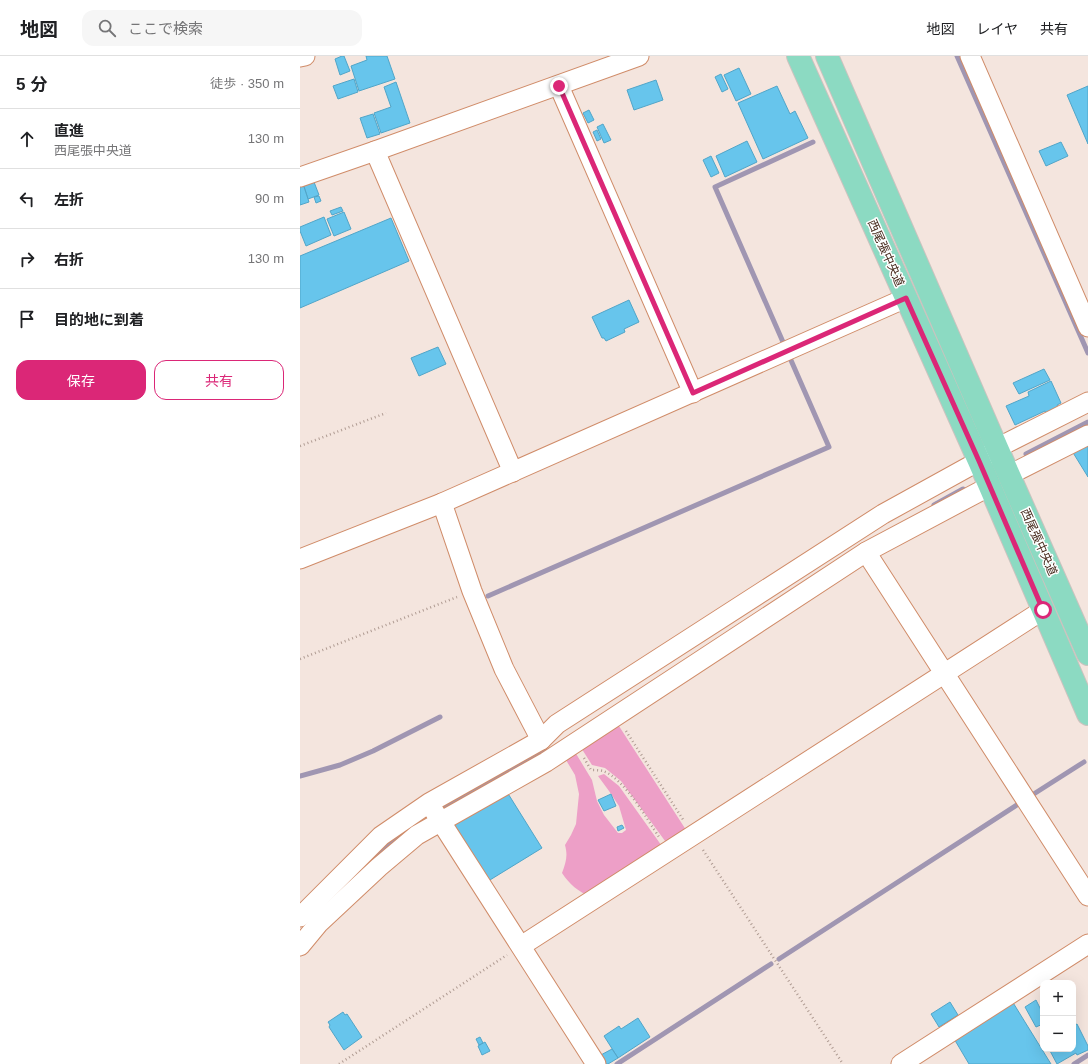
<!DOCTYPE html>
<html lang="ja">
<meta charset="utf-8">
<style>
body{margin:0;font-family:Arial,"Noto Sans JP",sans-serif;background:#f6f6f6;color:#202124}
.controls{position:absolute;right:12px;bottom:12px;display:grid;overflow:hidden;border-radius:8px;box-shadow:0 4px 16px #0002}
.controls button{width:36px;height:36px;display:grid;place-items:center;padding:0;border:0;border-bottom:1px solid #e0e0e0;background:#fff;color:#202124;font:20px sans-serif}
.stop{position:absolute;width:12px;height:12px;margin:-9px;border:3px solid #db2777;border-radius:50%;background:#fff}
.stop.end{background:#db2777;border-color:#fff;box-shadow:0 1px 4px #0008}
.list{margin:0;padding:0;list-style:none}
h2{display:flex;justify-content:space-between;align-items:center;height:52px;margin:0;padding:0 16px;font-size:17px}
h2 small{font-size:13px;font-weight:400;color:#757577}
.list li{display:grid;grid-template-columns:26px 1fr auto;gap:12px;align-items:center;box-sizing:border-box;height:60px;padding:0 16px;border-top:1px solid #e0e0e0}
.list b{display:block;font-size:15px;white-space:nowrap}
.list p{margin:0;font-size:13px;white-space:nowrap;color:#757577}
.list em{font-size:13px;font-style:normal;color:#757577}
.actions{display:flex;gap:8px;padding:12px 16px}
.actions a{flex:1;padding:9px 0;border:1px solid #db2777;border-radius:12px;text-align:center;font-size:14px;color:#db2777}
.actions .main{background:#db2777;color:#fff}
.icon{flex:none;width:22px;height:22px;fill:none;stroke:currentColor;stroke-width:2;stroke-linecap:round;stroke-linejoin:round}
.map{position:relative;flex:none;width:788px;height:1008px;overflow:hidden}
header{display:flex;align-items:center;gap:24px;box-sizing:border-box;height:56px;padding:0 20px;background:#fff;border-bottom:1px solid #e0e0e0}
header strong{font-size:19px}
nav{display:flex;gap:22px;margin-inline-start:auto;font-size:14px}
.search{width:280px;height:36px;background:#f6f6f6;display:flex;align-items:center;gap:10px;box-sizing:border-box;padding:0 14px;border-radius:12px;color:#757577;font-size:15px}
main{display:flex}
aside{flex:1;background:#fff}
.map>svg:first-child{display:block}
.forest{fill:#ed9fc7}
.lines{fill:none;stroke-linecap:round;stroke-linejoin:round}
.stream{stroke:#a096b2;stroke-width:5}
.building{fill:#67c5ec;stroke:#51a5c8}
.street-casing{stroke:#d08c69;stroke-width:21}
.primary-casing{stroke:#cbc3bf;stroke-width:24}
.path{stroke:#af9b92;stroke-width:2.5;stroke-dasharray:1 3;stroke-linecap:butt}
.street{stroke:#fff;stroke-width:19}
.primary{stroke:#8cdac2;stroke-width:22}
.route{stroke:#db2777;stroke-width:5}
.labels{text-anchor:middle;stroke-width:3;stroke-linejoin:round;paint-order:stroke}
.street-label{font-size:12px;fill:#44281a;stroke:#fff}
</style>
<header>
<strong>地図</strong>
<div class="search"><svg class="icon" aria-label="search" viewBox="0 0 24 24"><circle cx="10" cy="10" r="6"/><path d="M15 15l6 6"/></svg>ここで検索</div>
<nav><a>地図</a><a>レイヤ</a><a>共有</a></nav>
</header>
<main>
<aside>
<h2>5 分<small>徒歩 · 350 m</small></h2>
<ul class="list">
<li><svg class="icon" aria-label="ahead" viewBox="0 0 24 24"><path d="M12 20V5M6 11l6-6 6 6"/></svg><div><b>直進</b><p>西尾張中央道</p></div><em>130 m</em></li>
<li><svg class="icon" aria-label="left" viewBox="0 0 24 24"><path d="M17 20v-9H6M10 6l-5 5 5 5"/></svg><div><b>左折</b></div><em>90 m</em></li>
<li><svg class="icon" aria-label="right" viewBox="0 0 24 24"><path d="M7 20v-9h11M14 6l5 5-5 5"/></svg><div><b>右折</b></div><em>130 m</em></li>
<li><svg class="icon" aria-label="arrive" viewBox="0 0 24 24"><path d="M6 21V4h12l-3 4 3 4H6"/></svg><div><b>目的地に到着</b></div></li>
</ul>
<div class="actions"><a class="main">保存</a><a>共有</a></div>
</aside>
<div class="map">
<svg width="788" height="1008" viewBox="0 0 788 1008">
<rect width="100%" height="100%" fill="#f4e5de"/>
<g class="forest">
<polygon points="317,667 388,777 368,789 321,725 305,712 292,709 280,690"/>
<path d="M275,696L292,724L297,745L304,759L318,777H322L326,774L319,750L309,735L298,720L304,718L319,730L364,793L290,841C277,834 270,829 262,817C266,806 268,800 265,789L271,779L276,768L279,738L275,719L266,704Z"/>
</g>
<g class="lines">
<g class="stream">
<polyline points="657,0 788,297"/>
<polyline points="483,286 415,131 513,86"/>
<polyline points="726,398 788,366"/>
<polyline points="634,449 663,433"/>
<polyline points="188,540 529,391 490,302"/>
<polyline points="0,720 40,709 73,695 140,661"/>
<polyline points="729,741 784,706"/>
<polyline points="141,754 247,695"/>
<polyline points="73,804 93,785 108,775"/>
<polyline points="479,903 720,747"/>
<polyline points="317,1008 471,908"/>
<polyline points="774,1008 788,999"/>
</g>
</g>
<g class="building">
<polygon points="42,0 44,0 50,15 40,19 35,3"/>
<polygon points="66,0 87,0 95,23 59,35 51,10 67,4"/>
<polygon points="439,12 451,38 436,45 424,19"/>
<polygon points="421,18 428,33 422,36 415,21"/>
<polygon points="54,23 58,36 38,43 33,30"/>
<polygon points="356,24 363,44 334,54 327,34"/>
<polygon points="96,26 110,67 81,77 74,57 91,51 84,31"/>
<polygon points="477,30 490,58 495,55 508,82 463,103 438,47"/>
<polygon points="788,30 788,88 767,39"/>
<polygon points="289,54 294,64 288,67 283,57"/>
<polygon points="73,58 80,78 67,82 60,62"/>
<polygon points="303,68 311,84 304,87 297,71"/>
<polygon points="297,74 301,83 297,85 293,76"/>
<polygon points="447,85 457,106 425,121 416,100"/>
<polygon points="761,86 768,100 746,110 739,95"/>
<polygon points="411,100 419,117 411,121 403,104"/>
<polygon points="14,126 19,139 8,143 4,130"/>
<polygon points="3,128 9,146 0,149 0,129"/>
<polygon points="19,140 21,145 16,147 14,141"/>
<polygon points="41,151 43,155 32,159 30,155"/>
<polygon points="44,156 51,173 34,180 27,163"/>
<polygon points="24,161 31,179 6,190 0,175 0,171"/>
<polygon points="91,162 109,205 0,252 0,200"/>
<polygon points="329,244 339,266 324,273 325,276 306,285 304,282 302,282 292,261"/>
<polygon points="138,291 146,308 119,320 111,302"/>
<polygon points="744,313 750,324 719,338 713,327"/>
<polygon points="751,325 761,347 757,349 759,353 747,359 745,355 715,369 706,350 729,340 728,336"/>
<polygon points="788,388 788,421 772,395"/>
<polygon points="207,736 242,792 185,827 150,770"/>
<polygon points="311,738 316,750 304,755 298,744"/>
<polygon points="322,769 324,772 318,775 317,771"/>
<polygon points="736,944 743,958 743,968 736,971 725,951"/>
<polygon points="712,945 751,1008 669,1008 653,981"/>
<polygon points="650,946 658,959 639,971 631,958"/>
<polygon points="43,956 45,959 47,958 62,981 44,994 29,971 30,969 28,966"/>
<polygon points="338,962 350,981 318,1002 304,980 319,970 321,973"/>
<polygon points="777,968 788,990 788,994 777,999 776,997 757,1008 749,993 773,993 773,970"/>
<polygon points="180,981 183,987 179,989 176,983"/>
<polygon points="185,986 190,995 182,999 178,990"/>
<polygon points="312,993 318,1002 308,1008 304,1008 299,1000"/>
</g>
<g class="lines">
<defs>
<g id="street">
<polyline points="670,0 788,271"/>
<polyline points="0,1 5,0"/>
<polyline points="259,30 393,337"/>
<polyline points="75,95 213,416"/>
<polyline points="0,121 75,95 339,0"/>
<polyline points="709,419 788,379"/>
<polyline points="142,447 172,535 204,613 241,684"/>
<polyline points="566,496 788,840"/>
<polyline points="0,503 142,447 606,242"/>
<polyline points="134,755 296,1008"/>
<polyline points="0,861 81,780 129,747 241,684 257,668 583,458 679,405 697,392 788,346"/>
<polyline points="0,890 19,867 79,811 117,779 246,706 566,496 690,430"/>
<polyline points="221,890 743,554"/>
<polyline points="601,1008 788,888"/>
</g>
<g id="primary">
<polyline points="498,0 679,405 788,658"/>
<polyline points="527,0 697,392 788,598"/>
</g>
</defs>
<use href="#street" class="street-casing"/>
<use href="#primary" class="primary-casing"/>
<g class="path">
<polyline points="0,390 86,357"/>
<polyline points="0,603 157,541"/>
<polyline points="326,675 384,765"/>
<path d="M284,702L291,714C295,714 299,714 303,715C324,722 347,763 359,781"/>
<polyline points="403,794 543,1008"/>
<polyline points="39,1008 207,899"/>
</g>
<use href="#street" class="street"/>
<use href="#primary" class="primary"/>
</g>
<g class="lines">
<polyline class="route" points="259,30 393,337 606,242 679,405 743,554"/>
</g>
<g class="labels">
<g class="street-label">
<text transform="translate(586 197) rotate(66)" y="4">西尾張中央道</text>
<text transform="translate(739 486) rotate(66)" y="4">西尾張中央道</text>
</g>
</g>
</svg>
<div class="controls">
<button>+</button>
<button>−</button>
</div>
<div class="stop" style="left:743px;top:554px"></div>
<div class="stop end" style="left:259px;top:30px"></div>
</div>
</main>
